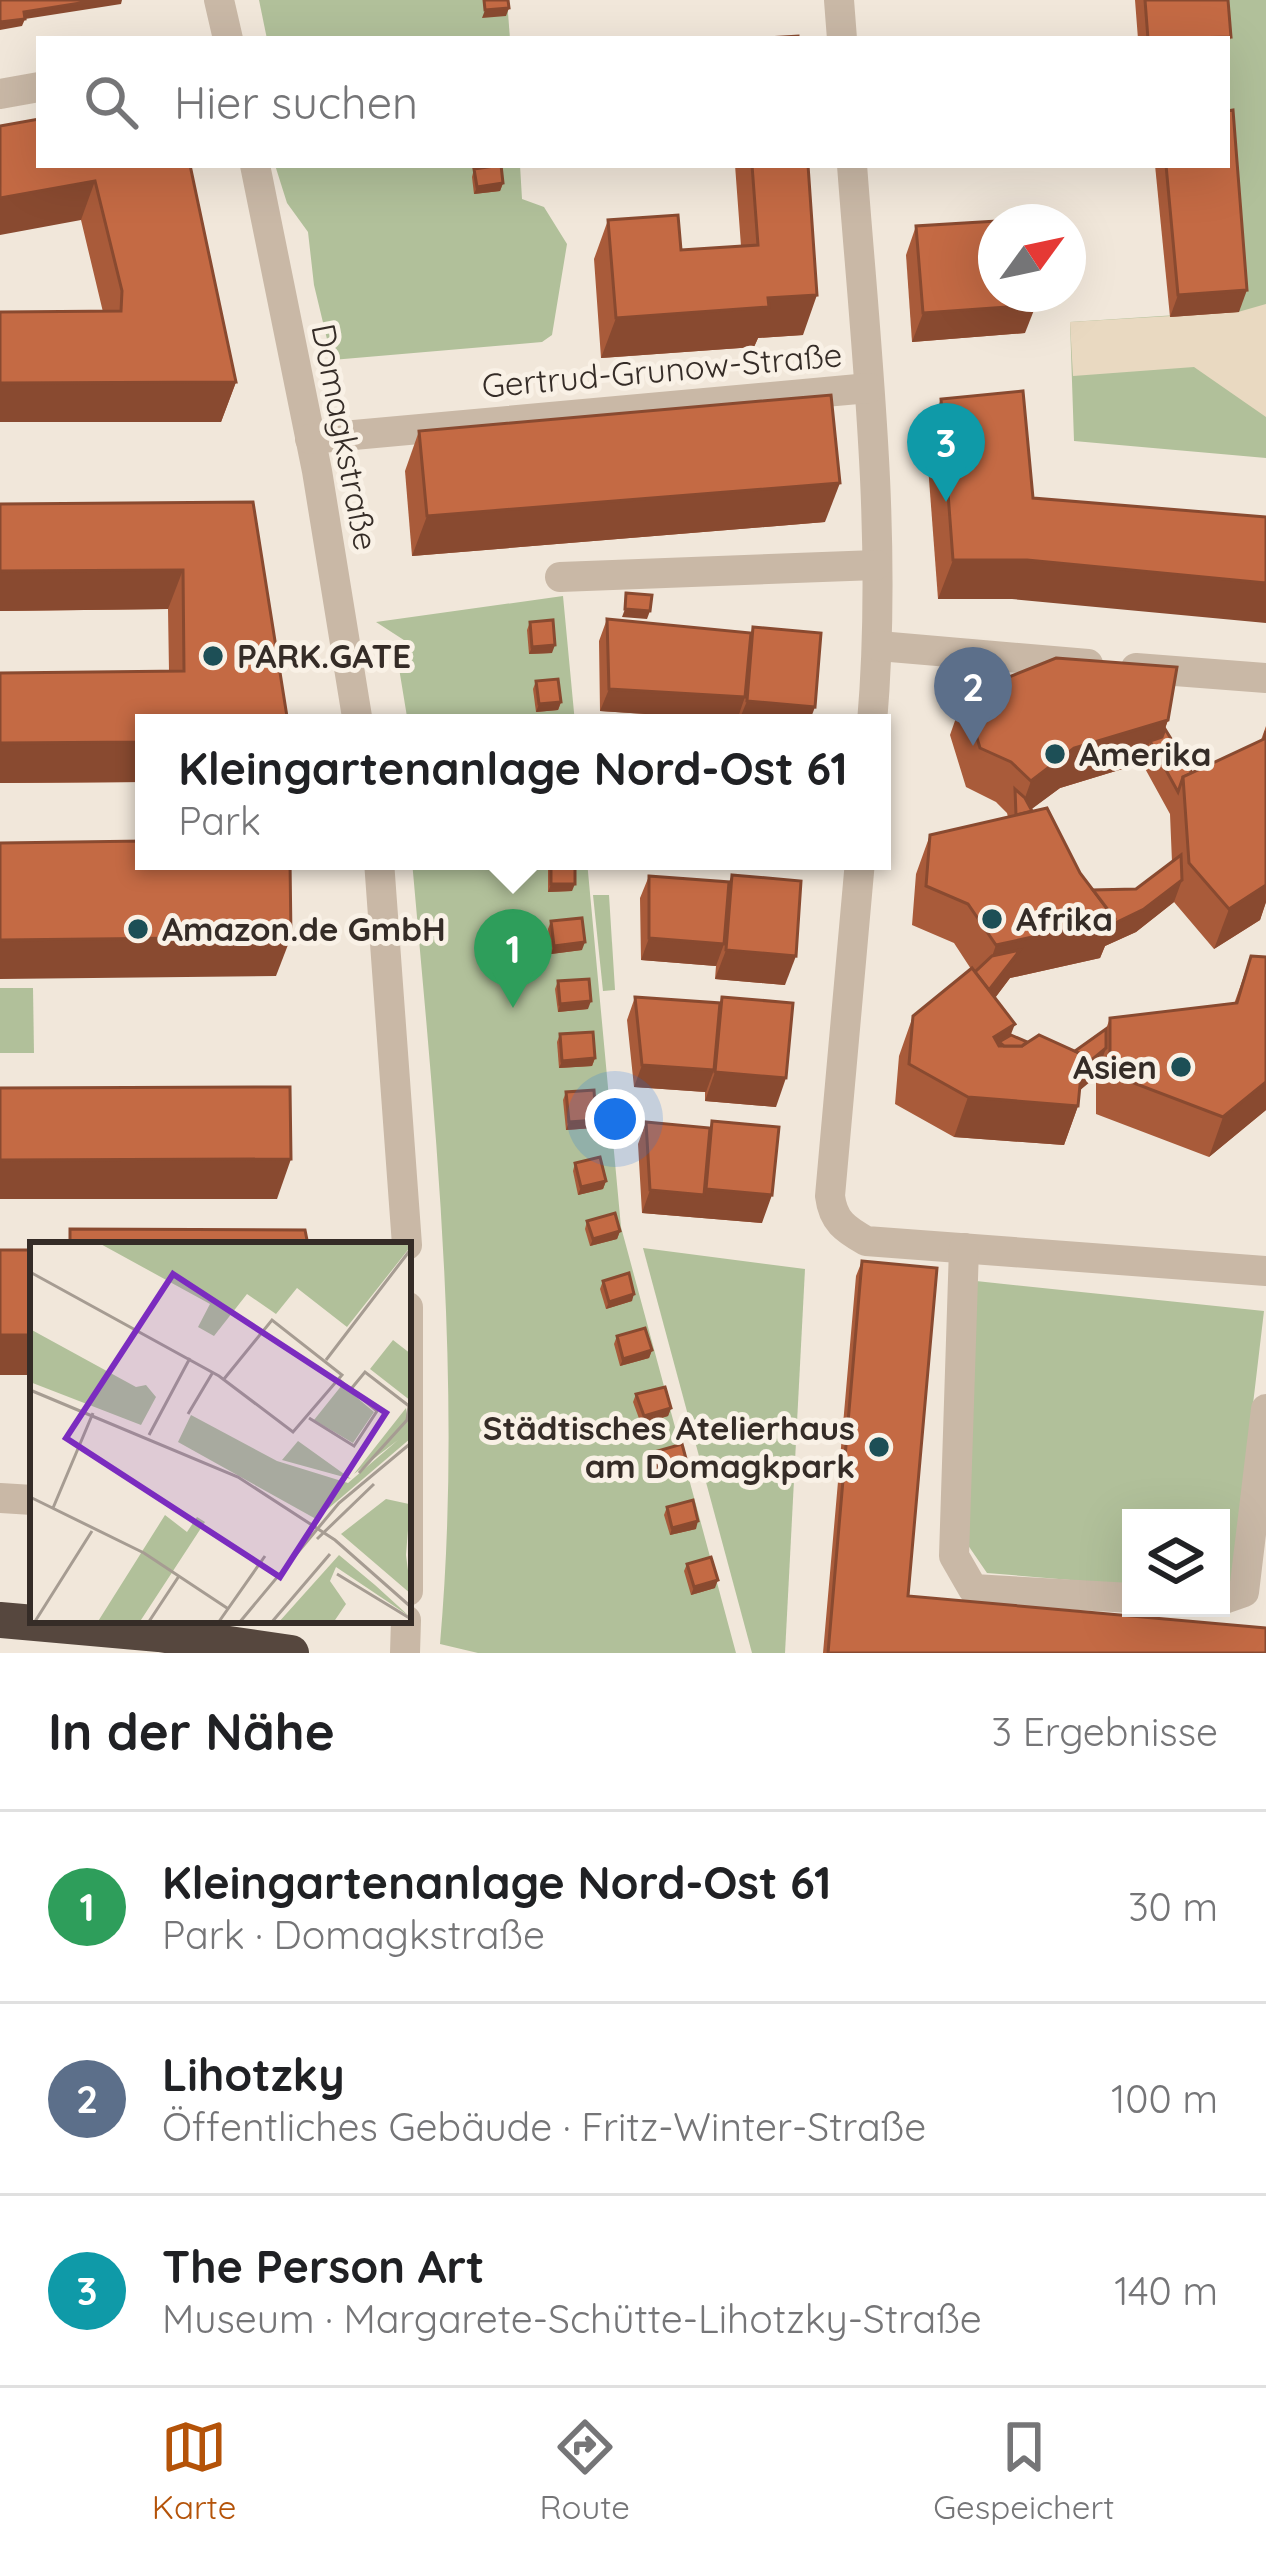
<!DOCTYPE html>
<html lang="de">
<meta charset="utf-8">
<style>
body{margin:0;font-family:Quicksand,sans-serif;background:#f2f2f2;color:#202124}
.controls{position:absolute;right:36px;bottom:36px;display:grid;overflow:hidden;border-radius:0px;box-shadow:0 12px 48px #0002}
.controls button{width:108px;height:108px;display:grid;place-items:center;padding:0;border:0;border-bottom:3px solid #e0e0e0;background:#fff;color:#202124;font:60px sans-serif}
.compass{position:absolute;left:978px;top:204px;width:108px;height:108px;border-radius:50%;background:#fff;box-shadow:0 12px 48px #0002;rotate:57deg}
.you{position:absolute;left:615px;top:1119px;width:42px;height:42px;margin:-30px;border:9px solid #fff;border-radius:50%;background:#1a73e8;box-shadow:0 0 0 18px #1a73e833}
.badge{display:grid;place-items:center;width:78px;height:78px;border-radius:50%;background:#b45309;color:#fff;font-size:39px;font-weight:700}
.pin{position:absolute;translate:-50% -99px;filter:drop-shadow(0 3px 6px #0008)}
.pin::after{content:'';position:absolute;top:63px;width:42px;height:36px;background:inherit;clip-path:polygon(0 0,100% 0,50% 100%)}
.popup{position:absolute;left:135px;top:714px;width:756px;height:156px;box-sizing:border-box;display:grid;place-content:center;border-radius:0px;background:#fff;filter:drop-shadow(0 3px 9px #0005);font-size:39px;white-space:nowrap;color:#757577}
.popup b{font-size:45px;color:#202124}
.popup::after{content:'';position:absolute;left:50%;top:100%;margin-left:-24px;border:24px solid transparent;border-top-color:#fff}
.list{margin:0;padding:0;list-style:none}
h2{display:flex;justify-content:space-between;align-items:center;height:156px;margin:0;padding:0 48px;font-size:51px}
h2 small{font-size:39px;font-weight:400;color:#757577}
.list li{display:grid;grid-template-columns:78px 1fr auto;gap:36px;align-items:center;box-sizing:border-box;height:192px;padding:0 48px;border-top:3px solid #e0e0e0}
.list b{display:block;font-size:45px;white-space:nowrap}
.list p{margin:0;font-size:39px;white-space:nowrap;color:#757577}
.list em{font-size:39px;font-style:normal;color:#757577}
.icon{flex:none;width:66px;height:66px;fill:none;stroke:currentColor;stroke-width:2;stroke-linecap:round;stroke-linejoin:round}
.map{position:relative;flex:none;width:1266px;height:1653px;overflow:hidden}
.search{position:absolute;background:#fff;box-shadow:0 12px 48px #0002;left:36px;right:36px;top:36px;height:132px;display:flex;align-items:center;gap:30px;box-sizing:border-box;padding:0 42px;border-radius:0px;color:#757577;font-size:45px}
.sheet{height:732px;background:#fff}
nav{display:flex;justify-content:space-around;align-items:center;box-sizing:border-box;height:168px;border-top:3px solid #e0e0e0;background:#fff;font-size:33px;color:#757577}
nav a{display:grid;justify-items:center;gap:6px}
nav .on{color:#b45309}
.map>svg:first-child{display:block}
.green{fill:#b1c09a}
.plaza{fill:#e9d9c1}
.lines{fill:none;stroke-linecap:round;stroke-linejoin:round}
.minor{stroke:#c9b8a6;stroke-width:30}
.highway{stroke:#56473e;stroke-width:36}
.wall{fill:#a95b3a;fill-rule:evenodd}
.shaded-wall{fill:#894a30}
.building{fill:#c46a44;stroke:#894a30;stroke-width:3}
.poi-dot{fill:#1d4f56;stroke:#f9f1e6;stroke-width:4.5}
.labels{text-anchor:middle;stroke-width:10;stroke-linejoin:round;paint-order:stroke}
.street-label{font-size:33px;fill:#352c27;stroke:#f9f1e6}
.poi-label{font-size:33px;font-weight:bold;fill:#352c27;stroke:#f9f1e6;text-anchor:start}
.inset-road{fill:none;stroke:#a69c92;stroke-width:3}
.view{fill:#7b2cbf;fill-opacity:0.15;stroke:#7b2cbf;stroke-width:6}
.inset-edge{fill:none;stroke:#352c27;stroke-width:6}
</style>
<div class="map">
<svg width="1266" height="1653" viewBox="0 0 1266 1653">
<rect width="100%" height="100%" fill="#f1e7da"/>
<g class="green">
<polygon points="259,0 507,0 510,39 267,39"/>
<polygon points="1214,0 1266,0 1266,458 1074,441 1070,322 1238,311 1227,165 1227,39"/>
<polygon points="275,165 520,165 522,199 544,207 567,244 552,335 542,342 332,360 314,285 308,232 287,203"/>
<polygon points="563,596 575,723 408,723 398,662 410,644 376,622"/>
<path d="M412,861H587L621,1227L736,1653H478L440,1644C463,1382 435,1122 412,861Z"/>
<polygon points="593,895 609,895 615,990 603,991"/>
<polygon points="0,988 33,988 34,1053 0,1053"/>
<polygon points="643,1248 805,1269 785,1653 752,1653"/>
<polygon points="976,1281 1264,1311 1232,1582 1221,1586 1221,1518 1131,1518 1131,1585 987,1573 961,1535"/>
</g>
<polygon class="plaza" points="1266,304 1266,417 1194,367 1073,376 1070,322 1238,312"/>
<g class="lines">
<g class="minor">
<polyline points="219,0 228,39"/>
<polyline points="839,0 842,39"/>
<polyline points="0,94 39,87"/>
<polyline points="255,165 317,471 358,723"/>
<path d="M852,165C866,350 888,538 872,723"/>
<polyline points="310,439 869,388"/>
<polyline points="560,577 876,565"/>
<polyline points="879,646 1088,664"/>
<polyline points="1136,668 1266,678"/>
<polyline points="379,861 407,1245"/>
<path d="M860,861L830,1196C833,1221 845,1229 866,1241L1266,1271"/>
<polyline points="964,1248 954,1556 973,1589 1131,1598"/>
<polyline points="408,1307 408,1591"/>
<polyline points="0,1498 33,1500"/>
<polyline points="1221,1600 1244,1592 1266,1409"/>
<polyline points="405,1653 406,1620"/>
</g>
<polyline class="highway" points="0,1620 159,1634 291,1653"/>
</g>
<g class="wall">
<polygon points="1135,0 1228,0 1231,37 1227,48 1227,39 1138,39"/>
<polygon points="0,126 190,165 236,382 221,422 103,312 81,220"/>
<polygon points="735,165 808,165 803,335 758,338 754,347 601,358 594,259 608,220 681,250 741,246"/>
<polygon points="1155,165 1227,165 1239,312 1170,317"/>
<polygon points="474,169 503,183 500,191 474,194 472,177"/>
<polygon points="916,226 1025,333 912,342 906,255"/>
<polygon points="941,399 1012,599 938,599 926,439"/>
<polygon points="419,431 825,522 412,556 405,471"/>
<polygon points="253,502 144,782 0,783 0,673 169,671 168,609 0,611 0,504"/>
<polygon points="607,619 751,633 753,627 809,723 737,723 737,720 600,711 599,641"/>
<polygon points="530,622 552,653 529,654 527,630"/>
<polygon points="536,681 561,702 558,710 536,712 533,689"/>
<path d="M964,695L1168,720L1165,729L1192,773L1261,740L1266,726V902L1260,920L1214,949L1174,902L1136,932L1105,946L1100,958L1010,978L995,998L1011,1035L1027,1042L1075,1051L1106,1029L1110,1018L1234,1004L1251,956L1266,957V1110L1209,1157L1096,1114V1076L1080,1090L1078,1106L1064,1145L954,1137L895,1104L899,1056L913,1016L971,969L954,943L912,925L916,874L930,835L1008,817L1007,813L996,802L966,787L950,735ZM1142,763L1170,814L1172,862L1136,889L1093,890L1031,809L1060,788Z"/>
<polygon points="550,861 575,861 572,891 548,892 548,866"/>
<polygon points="732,875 785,985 715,979 716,966 641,960 640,898 649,876 729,882"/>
<polygon points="551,921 582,950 551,954 548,929"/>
<polygon points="558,981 588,1009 558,1012 555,989"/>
<polygon points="635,997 720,1003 722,997 776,1107 705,1101 705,1092 634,1087 627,1020"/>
<polygon points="560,1034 595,1058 592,1066 559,1068 557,1042"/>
<polygon points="566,1092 593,1128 566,1130 563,1100"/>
<polygon points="712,1121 762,1223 642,1213 638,1144 646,1122 710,1128"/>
<polygon points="575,1163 606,1181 603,1189 578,1195 573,1171"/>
<polygon points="587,1221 620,1231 617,1239 590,1246 585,1229"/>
<polygon points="862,1261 908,1596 1266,1653 823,1653 856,1276"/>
<polygon points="603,1281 632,1301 606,1309 600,1289"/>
<polygon points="617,1336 652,1350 649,1358 620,1366 614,1344"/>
<polygon points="636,1394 671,1408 668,1416 641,1424 633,1402"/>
<polygon points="654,1452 686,1473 657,1481 651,1459"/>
<polygon points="667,1507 696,1529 670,1535 664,1515"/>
<polygon points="687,1564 715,1588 691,1595 684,1571"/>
</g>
<g class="shaded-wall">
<polygon points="99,0 122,0 121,4 25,19 22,26 0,30 0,22 24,12"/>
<polygon points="509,8 506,16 482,18 485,10"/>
<polygon points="643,165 683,165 642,168"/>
<polygon points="95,181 81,220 0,235 0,198"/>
<polygon points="503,183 500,191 474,194 477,187"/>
<polygon points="1247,290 1239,312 1170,317 1178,295"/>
<polygon points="817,295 803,335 758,338 754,347 601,358 616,318 768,298"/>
<polygon points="1036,305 1025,333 912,342 923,313"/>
<polygon points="236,382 221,422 0,422 0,383"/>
<polygon points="840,483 825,522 412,556 427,516"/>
<polygon points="953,560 1027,560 1266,583 1266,623 1012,599 938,599"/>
<polygon points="183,570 168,609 0,611 0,571"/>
<polygon points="625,609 650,611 647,619 622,617"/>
<polygon points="555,645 552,653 529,654 532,647"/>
<polygon points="609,689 745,697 737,720 600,711"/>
<polygon points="747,701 815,707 809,723 738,723"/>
<polygon points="561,702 558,710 536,712 539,704"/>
<polygon points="1168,720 1156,752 1150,741 1142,763 1060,788 1017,820 1031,781 1074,748"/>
<polygon points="144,742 144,782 0,783 0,743"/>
<polygon points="1182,880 1174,902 1136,932 1105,946 1100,958 1010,978 973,1027 982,985 996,945"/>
<polygon points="551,884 575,884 572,891 548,892"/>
<polygon points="1266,885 1266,902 1260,920 1214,949 1229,909"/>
<polygon points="291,937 276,976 0,979 0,940"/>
<polygon points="649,938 724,944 716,966 641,960"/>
<polygon points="585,942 582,950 551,954 554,946"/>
<polygon points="726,950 796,956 785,985 715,979"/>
<polygon points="591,1001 588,1009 558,1012 560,1004"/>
<polygon points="1015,1024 1006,1047 999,1042 989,1071 994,1037"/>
<polygon points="1106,1048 1096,1077 1068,1100 1079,1071"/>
<polygon points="595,1058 592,1066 559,1068 562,1061"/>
<polygon points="642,1065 714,1070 706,1092 634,1087"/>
<polygon points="715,1072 786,1078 776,1107 705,1101"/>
<polygon points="1266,1082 1266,1110 1209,1157 1223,1117"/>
<polygon points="968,1097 1078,1106 1064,1145 954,1137"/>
<polygon points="596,1120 593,1128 566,1130 569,1122"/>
<polygon points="291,1159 277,1199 0,1199 0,1160"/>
<polygon points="606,1181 603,1189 578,1195 581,1187"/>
<polygon points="706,1189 772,1195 762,1223 642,1213 650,1190 704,1195"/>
<polygon points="620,1231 617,1239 590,1246 593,1239"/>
<polygon points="634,1294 632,1301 606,1309 609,1302"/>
<rect x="0" y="1335" width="33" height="40"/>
<polygon points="652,1350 649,1358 620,1366 623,1359"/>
<polygon points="671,1408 668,1416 641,1424 644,1416"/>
<polygon points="688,1466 686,1473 657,1481 660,1473"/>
<polygon points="698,1521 696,1529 670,1535 672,1528"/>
<polygon points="718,1580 715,1588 691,1595 694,1587"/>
</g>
<g class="building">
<polygon points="0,0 99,0 24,12 25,19 0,22"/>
<polygon points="484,0 508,0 509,8 485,10"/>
<polygon points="1145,0 1228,0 1231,37 1148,39"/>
<polygon points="798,36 798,39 749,39"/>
<polygon points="1233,110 1247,290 1178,295 1166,165 1227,165 1227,111"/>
<polygon points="39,119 39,165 190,165 236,382 0,383 0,312 121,311 122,291 95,181 0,198 0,126"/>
<polygon points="501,165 503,183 477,187 474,169"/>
<polygon points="752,165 808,165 817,295 768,298 769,307 616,318 608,220 678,215 681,250 758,245"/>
<polygon points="1029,219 1029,222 996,222 996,294 1035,294 1036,305 923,313 916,226"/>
<polygon points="1023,391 1033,498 1266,517 1266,583 1027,560 953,560 941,399"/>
<polygon points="831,395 840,483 427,516 419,431"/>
<polygon points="253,502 288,723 144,723 144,742 0,743 0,673 184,671 183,570 0,571 0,504"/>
<polygon points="626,593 652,595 650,611 625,609"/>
<polygon points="607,619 751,633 745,697 609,689"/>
<polygon points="553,620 555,645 532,647 530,622"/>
<polygon points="753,627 821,633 815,707 747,701"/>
<polygon points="1056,658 1177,667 1168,720 1074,748 1031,781 1011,762 980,748 964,695"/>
<polygon points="558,679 561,702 539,704 536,681"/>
<polygon points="1165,729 1192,773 1183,777 1178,792 1150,741 1162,737"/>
<polygon points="1266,731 1266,885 1229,909 1189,863 1183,777 1264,739"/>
<polygon points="1015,789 1025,798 1032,811 1016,815"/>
<polygon points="1047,808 1080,873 1115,919 996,945 968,904 926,886 930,835"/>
<polygon points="144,841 144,861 290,861 291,937 0,940 0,843"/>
<polygon points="1181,855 1182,880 1144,909 1113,924 1115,919 1093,890 1136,889"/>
<rect x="551" y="861" width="24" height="23"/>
<polygon points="732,875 801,881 796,956 726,950"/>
<polygon points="649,876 729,882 724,944 649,938"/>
<polygon points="582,918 585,942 554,946 551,921"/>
<polygon points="1020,950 989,990 975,972 992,956"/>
<polygon points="1251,956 1266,957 1266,1082 1223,1117 1110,1074 1110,1018 1237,1003"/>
<polygon points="972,968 1015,1024 994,1037 999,1046 1022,1046 1039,1035 1083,1055 1078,1106 968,1097 909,1064 913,1016"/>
<polygon points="589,979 591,1001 560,1004 558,981"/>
<polygon points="635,997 720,1003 714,1070 642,1065"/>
<polygon points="722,997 793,1003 786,1078 715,1072"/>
<polygon points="1106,1029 1106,1048 1082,1068 1083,1055 1075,1051"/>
<polygon points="593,1032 595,1058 562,1061 560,1034"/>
<polygon points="1011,1035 1027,1042 1022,1046 1004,1046 999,1042"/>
<polygon points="290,1087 291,1159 0,1160 0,1088"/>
<polygon points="594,1090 596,1120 569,1122 566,1092"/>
<polygon points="712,1121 779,1127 772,1195 706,1189"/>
<polygon points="646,1122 710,1128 704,1195 650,1190"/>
<polygon points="600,1157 606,1181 581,1187 575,1163"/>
<polygon points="615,1213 620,1231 593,1239 587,1221"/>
<polygon points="70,1229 305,1230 308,1245 70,1245"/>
<rect x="0" y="1250" width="33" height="85"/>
<polygon points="862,1261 937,1268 908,1596 1266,1628 1266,1653 828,1653"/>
<polygon points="629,1273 634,1294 609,1302 603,1281"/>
<polygon points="645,1328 652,1350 623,1359 617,1336"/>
<polygon points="665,1387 671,1408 644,1416 636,1394"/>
<polygon points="682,1444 688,1466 660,1473 654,1452"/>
<polygon points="693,1500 698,1521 672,1528 667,1507"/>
<polygon points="711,1557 718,1580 694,1587 687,1564"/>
</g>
<g class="poi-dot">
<circle cx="213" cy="656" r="12"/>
<circle cx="1055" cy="754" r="12"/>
<circle cx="992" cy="919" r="12"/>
<circle cx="138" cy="929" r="12"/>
<circle cx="1181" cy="1067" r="12"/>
<circle cx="879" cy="1447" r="12"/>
</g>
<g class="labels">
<g class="street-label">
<text transform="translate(662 370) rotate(-5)" y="12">Gertrud-Grunow-Straße</text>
<text transform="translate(345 437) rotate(79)" y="12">Domagkstraße</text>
</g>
<g class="poi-label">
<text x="237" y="668">PARK.GATE</text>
<text x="1079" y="766">Amerika</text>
<text x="1016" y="931">Afrika</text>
<text x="162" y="941">Amazon.de GmbH</text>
<text x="1157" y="1079" text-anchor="end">Asien</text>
<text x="855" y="1440" text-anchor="end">Städtisches Atelierhaus<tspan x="855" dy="38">am Domagkpark</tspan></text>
</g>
</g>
<g transform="translate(30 1242)">
<rect width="381" height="381" fill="#f1e7da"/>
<path d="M67,0H381V4L317,85L267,46L246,72L217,52L184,94L168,85L180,62ZM0,87L106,145L116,143L126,155L111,183L0,140ZM363,98L381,112V159L340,127ZM312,143L344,170L323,201L284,178ZM376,166L381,196L286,277L148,200L161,173L247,219L318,241L368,198L324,232ZM268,199L321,237L252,218ZM381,250L376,313L381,352L311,292L356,257L379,262ZM135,273L157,290L167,275L175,280L109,381H67ZM309,313L345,343L379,374L306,325L300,339L316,362L303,381H248Z" fill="#b1c09a"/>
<path class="inset-road" d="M0,30L189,134L263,190L312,133L242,78L194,137M296,118L381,7M321,147L335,130L379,164L377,178L329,231M0,148L208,235L305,298L381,365M158,172L183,130M279,176L324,204L347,169L308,137M119,193L160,116M0,255L114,311L197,366M23,266L63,171M287,297L344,242M307,332L381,377M4,381L62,289M118,381L149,334M188,381L235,314M209,381L309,261L381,201M241,381L300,312"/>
<path class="view" d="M143,32L356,171L250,335L36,196Z"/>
<rect width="381" height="381" class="inset-edge"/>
</g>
</svg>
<div class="controls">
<button><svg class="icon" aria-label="layers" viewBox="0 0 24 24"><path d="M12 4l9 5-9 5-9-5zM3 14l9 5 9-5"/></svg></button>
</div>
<svg class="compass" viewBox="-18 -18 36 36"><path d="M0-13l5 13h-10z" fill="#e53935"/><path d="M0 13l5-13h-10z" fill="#757577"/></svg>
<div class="you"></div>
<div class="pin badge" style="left:513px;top:1008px;background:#2e9e5b">1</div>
<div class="popup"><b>Kleingartenanlage Nord-Ost 61</b>Park</div>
<div class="pin badge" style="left:973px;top:746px;background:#5c6f8a">2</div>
<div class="pin badge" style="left:946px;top:502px;background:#0f9aa8">3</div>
<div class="search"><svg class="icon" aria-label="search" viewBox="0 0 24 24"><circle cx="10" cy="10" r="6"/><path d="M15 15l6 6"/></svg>Hier suchen</div>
</div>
<section class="sheet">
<h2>In der Nähe<small>3 Ergebnisse</small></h2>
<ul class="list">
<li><span class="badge" style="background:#2e9e5b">1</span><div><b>Kleingartenanlage Nord-Ost 61</b><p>Park · Domagkstraße</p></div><em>30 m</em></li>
<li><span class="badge" style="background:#5c6f8a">2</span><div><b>Lihotzky</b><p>Öffentliches Gebäude · Fritz-Winter-Straße</p></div><em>100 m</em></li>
<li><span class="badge" style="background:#0f9aa8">3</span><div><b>The Person Art</b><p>Museum · Margarete-Schütte-Lihotzky-Straße</p></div><em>140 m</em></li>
</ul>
</section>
<nav>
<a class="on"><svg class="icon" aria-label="map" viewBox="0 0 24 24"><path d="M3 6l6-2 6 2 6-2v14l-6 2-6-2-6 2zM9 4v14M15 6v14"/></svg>Karte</a>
<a><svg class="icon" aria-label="directions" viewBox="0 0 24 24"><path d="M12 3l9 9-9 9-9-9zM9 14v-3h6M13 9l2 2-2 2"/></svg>Route</a>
<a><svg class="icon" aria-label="saved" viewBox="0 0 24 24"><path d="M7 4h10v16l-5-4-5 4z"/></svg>Gespeichert</a>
</nav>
